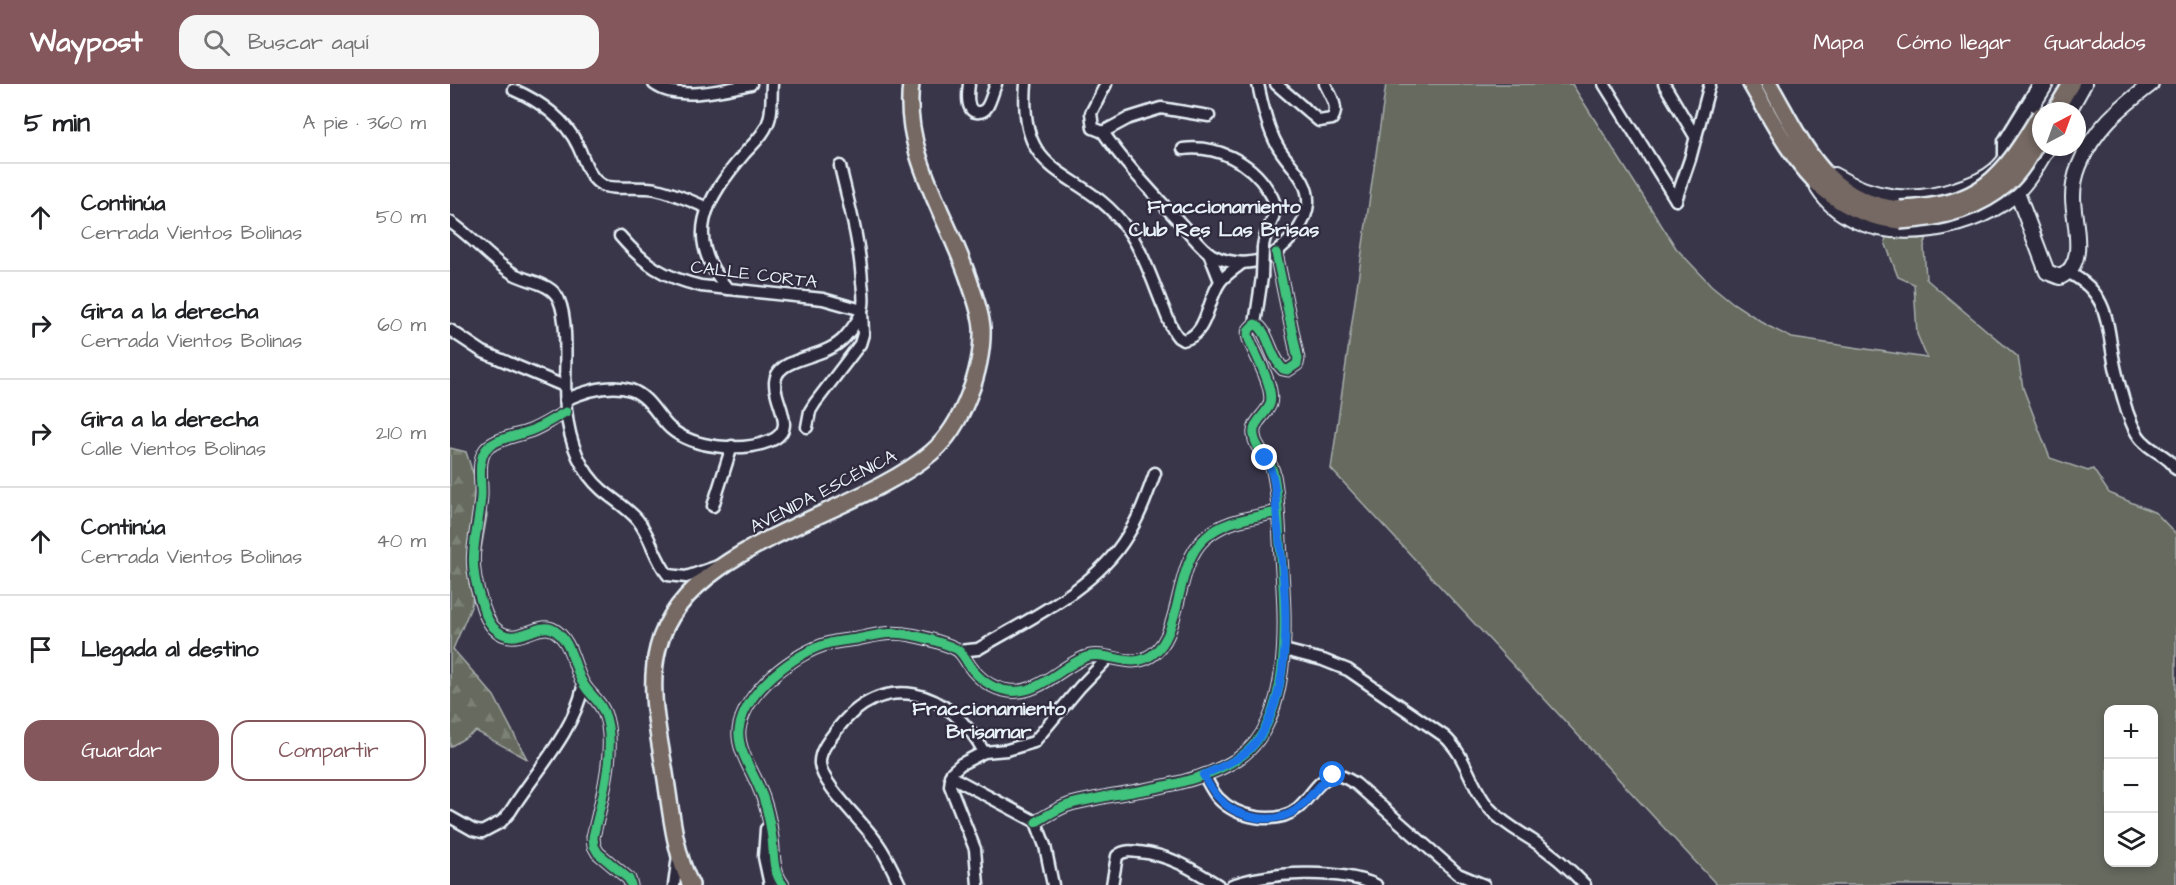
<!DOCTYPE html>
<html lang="es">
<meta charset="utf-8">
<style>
body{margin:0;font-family:"Architects Daughter",sans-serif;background:#f6f6f6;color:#202124}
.controls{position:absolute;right:18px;bottom:18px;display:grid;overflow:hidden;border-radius:12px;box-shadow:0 3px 9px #0003}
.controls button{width:54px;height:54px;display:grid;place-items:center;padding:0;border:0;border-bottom:2px solid #e0e0e0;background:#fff;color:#202124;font:30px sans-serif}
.compass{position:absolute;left:1582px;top:18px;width:54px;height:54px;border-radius:50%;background:#fff;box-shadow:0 3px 9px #0003;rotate:41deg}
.stop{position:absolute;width:18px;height:18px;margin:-14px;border:4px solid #1a73e8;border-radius:50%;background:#fff}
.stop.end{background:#1a73e8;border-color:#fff;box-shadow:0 2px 6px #0008}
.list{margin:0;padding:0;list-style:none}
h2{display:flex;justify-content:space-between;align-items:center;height:78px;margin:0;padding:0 24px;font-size:26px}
h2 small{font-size:20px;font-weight:400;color:#757577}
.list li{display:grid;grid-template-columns:39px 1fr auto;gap:18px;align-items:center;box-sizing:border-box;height:108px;padding:0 24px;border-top:2px solid #e0e0e0}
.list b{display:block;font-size:22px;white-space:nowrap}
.list p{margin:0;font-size:20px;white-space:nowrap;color:#757577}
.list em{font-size:20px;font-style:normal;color:#757577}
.actions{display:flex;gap:12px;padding:18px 24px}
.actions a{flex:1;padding:14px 0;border:2px solid #84575d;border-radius:18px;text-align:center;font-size:21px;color:#84575d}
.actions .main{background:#84575d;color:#fff}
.icon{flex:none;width:33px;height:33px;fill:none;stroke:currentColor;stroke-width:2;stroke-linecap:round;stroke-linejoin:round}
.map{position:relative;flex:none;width:1726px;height:801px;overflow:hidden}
header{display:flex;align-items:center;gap:36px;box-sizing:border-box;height:84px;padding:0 30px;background:#84575d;color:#fff}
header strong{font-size:28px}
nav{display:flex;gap:33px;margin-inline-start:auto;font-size:21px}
.search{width:420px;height:54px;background:#f6f6f6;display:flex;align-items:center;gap:15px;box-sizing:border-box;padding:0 21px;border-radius:18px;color:#757577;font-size:22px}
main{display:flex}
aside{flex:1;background:#fff}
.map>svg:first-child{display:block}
.green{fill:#666b5e;stroke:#a7aeab;stroke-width:1.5;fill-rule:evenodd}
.forest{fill:url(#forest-firs);stroke:#a7aeab;stroke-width:1.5}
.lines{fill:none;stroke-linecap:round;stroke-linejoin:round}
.minor-casing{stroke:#e8f1f8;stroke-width:15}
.tertiary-casing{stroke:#e8f1f8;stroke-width:16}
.secondary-casing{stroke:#e8f1f8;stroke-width:18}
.primary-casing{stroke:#e8f1f8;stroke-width:20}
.minor{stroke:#2f2a3d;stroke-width:10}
.tertiary{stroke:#2f2a3d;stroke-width:12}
.secondary{stroke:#2f2a3d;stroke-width:14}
.primary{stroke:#766964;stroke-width:15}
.minor-bridge-casing{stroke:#e8f1f8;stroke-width:15;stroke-linecap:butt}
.primary-bridge-casing{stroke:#e8f1f8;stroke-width:20;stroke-linecap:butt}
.minor-bridge{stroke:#2f2a3d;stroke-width:10}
.primary-bridge{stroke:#766964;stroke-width:15}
.cycleway-casing{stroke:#2f2a3d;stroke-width:13}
.cycleway{stroke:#40c37c;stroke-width:9}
.route{stroke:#1a73e8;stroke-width:8}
.labels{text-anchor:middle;stroke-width:4.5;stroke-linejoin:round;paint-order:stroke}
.street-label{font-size:18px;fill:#e8f1f8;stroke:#2f2a3d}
.neighbourhood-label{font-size:20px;font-weight:bold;fill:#e8f1f8;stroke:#2f2a3d}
</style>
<header>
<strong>Waypost</strong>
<div class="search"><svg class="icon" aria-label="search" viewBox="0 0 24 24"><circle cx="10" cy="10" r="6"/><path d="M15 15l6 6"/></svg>Buscar aquí</div>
<nav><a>Mapa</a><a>Cómo llegar</a><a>Guardados</a></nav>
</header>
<main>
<aside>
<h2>5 min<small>A pie · 360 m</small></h2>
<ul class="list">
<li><svg class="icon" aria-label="ahead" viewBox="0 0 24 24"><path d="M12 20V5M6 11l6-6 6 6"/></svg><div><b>Continúa</b><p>Cerrada Vientos Bolinas</p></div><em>50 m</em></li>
<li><svg class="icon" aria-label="right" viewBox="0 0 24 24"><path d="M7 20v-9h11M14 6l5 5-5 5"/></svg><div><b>Gira a la derecha</b><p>Cerrada Vientos Bolinas</p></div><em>60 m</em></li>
<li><svg class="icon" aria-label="right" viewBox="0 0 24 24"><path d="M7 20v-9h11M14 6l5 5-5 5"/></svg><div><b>Gira a la derecha</b><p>Calle Vientos Bolinas</p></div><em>210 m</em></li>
<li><svg class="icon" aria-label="ahead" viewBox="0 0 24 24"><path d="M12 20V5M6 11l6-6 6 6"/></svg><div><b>Continúa</b><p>Cerrada Vientos Bolinas</p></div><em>40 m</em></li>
<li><svg class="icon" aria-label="arrive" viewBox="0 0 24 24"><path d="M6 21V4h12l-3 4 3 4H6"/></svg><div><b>Llegada al destino</b></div></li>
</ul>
<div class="actions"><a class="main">Guardar</a><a>Compartir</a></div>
</aside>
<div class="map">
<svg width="1726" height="801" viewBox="0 0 1726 801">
<defs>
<pattern id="forest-firs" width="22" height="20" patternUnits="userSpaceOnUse" patternTransform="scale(1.5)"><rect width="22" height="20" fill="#666b5e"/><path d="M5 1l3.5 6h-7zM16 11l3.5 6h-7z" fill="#7c8176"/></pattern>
</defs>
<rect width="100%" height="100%" fill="#3a364a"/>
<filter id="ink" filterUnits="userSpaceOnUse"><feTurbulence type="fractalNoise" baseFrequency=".0167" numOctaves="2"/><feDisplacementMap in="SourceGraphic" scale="12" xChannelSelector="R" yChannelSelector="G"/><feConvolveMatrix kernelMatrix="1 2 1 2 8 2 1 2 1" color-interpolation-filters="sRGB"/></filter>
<g filter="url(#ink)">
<path class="green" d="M936,0H1122L1226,164L1261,201L1283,219L1318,242L1342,254L1477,274L1467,250L1464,200L1448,193L1435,158L1439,141L1481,139L1474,163L1476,195L1568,273L1573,304L1600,374L1638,387L1643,385L1659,409L1706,429L1726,450V801H1267L881,385ZM1658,626H1704V778H1658Z"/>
<polygon class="forest" points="0,364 16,368 37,431 21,523 3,565 44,612 77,675 26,647 0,663"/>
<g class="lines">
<defs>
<g id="minor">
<path d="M204,0C228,18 274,6 301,0"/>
<path d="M519,0C518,8 515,30 529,28C532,28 535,26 537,23C541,17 543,7 546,0"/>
<path d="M576,0C567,100 633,82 677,145C692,166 702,195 712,220C717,231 720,244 728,253L733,256C758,251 757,216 770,198C775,191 785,185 792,179"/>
<path d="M826,0L869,37L882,35C890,24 880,11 875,0"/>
<polyline points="1154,0 1226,116"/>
<polyline points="1214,0 1246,54"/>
<path d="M64,6C90,17 116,36 128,62C134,74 138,94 152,101C160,106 192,102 206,105C224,109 241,117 258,124"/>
<path d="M759,32L711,24L679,34L653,48C676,82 706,112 733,142C742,151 751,164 762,171C783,182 812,182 830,165C843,154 856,138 858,120C860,95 837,80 827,61C817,43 812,20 808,0"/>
<polyline points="653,48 643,44 641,29 656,0"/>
<path d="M733,65C766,61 800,77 818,106C821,111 825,116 825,123C825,137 814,148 813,163"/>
<polyline points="1554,75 1554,57 1589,0"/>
<polyline points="1226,116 1240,75 1260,0"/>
<path d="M0,138C23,153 40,176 64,190C79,198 102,199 109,216C120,241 113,296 116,325C119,355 129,386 152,406C164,416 177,424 187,435C201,452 204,474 218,491L236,493L268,482"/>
<path d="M170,152C195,181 213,193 251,202L373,215L412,226L413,250L410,260L365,319L360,327L357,343"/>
<polyline points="759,169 770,197"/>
<path d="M1619,189C1663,211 1656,246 1666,287C1669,300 1673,314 1677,327C1681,338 1686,352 1695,359C1705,369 1719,372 1726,385"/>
<path d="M278,205C232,154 256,115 294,70C302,61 312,53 317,41C323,30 321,13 322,0"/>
<polyline points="805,240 812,193"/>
<polyline points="0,246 33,268 114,302"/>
<path d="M115,316C135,307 159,299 181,306C199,312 207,332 220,344C244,365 292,368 320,357C359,341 300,299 339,280C357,271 381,269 395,253C401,246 410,234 412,226C415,218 413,207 412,198C410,159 399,121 390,82"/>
<path d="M116,328C104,334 93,342 80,347C66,352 49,354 38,363C26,374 32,397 31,412C28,454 16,470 30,514C33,524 36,535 43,543C65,566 85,538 102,545C118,552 123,576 129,591C135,609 147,612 154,628C168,660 151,719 143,753L144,762L148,769L179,795L181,801"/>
<polyline points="263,422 282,362"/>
<path d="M834,566L873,576L898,586L994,652C1017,672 1021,705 1041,726C1053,739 1068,747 1082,756C1102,769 1119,784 1135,801"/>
<path d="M509,567L528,565C579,535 646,504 677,452C690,432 697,411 705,389"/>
<path d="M754,691C758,698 762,707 768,714C787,734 826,742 848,724C859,715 867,697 881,692C890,689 899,696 906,700L1008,790L1034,801"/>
<polyline points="500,692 586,738 595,762 603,801"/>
<path d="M0,733L23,746L32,748L51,738L60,728C85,688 123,649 133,603"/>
<path d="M586,738C596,732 607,725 618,721C631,717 645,715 658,712C700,705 754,698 789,674C844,637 835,530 831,473C829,448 829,411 823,387C819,373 805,365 804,351C802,338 816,331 820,320C825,304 805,270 799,255C797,248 798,245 805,240C819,247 819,272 833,285L838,286L847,280L848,275L826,169"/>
<polyline points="316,745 314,773 320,801"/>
<polyline points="224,801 228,772"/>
<path d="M333,801C322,787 324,771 322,754C320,737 315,716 308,701C301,685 287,664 289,646C294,608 345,568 380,559C389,557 398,556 407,555C426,551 441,547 461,551C473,553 498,560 508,566C512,569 516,576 519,581C528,594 542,605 559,607C589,611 610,583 636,573C654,567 676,582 694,575C735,560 721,484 755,454C774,436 802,434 827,428"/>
<path d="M450,801C443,786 436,770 426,757C413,738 372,701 370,680C369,668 378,657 385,648C432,584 500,605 534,668"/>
<polyline points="528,801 525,765 500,702 502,688 511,680 534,668 557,666 584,658 630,603 658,574"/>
<path d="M662,801L667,772C674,766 681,767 689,768C720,771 742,785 768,801"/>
<path d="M782,801C820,788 888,784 926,801"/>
</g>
<g id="tertiary">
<polyline points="1620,27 1635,0"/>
<path d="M1384,90C1424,114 1463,119 1507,104C1520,100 1534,95 1544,86C1560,73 1566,52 1575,35C1582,23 1590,12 1597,0"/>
<path d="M1367,105C1405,165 1502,154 1554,120C1574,107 1588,83 1599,63"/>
</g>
<path id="secondary" d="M1558,85L1597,188L1610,193C1639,180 1623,138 1623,113C1623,103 1625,92 1629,82C1644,44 1670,24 1701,0"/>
<g id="primary">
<path d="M1301,0C1338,64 1367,129 1450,137"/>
<path d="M1319,0C1353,58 1374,118 1450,125"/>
<polyline points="1605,27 1621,0"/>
<path d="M241,801C222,765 220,712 212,672C206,637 199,599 208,564C233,460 406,433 481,369C499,354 511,332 519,311C527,292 533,265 532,244C531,228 524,211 519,196C498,133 452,69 461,0"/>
</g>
</defs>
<use href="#minor" class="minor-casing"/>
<use href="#tertiary" class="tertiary-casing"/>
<use href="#secondary" class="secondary-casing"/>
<use href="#primary" class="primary-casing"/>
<use href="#minor" class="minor"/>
<use href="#tertiary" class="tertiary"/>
<use href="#secondary" class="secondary"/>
<use href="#primary" class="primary"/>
<defs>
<polyline id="minor-bridge" points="812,193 813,163"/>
<g id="primary-bridge">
<path d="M1450,125C1530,122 1551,96 1590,31"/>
<path d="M1450,137C1488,135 1527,126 1557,100C1572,87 1582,67 1591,51"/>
</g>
</defs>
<use href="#minor-bridge" class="minor-bridge-casing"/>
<use href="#primary-bridge" class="primary-bridge-casing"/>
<use href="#minor-bridge" class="minor-bridge"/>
<use href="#primary-bridge" class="primary-bridge"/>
<defs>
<g id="cycleway">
<path d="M116,328C104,334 93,342 80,347C66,352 49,354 38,363C26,374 32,397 31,412C28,454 16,470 30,514C33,524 36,535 43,543C65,566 85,538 102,545C118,552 123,576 129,591C135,609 147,612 154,628C168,660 151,719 143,753L144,762L148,769L179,795L181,801"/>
<path d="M586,738C596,732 607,725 618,721C631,717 645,715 658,712C700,705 754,698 789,674C844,637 835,530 831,473C829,448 829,411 823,387C819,373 805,365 804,351C802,338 816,331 820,320C825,304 805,270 799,255C797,248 798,245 805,240C819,247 819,272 833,285L838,286L847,280L848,275L826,169"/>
<path d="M333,801C322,787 324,771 322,754C320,737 315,716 308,701C301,685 287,664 289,646C294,608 345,568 380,559C389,557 398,556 407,555C426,551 441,547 461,551C473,553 498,560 508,566C512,569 516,576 519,581C528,594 542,605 559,607C589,611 610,583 636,573C654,567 676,582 694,575C735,560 721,484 755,454C774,436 802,434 827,428"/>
</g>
</defs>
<use href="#cycleway" class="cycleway-casing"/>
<use href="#cycleway" class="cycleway"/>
</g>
</g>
<g class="lines" filter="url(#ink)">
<path class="route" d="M815,374C827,392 825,413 827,435C835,499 847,597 809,654C796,674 775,681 753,691C758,699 762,707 769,714C786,734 823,742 846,726C860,716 867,700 883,691"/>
</g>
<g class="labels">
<g class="street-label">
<text transform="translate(304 190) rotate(7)" y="6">CALLE CORTA</text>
<text transform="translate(373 407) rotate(-27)" y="6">AVENIDA ESCÉNICA</text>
</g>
<g class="neighbourhood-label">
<text x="774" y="129">Fraccionamiento<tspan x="774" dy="23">Club Res Las Brisas</tspan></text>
<text x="539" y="631">Fraccionamiento<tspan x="539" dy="23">Brisamar</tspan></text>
</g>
</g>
</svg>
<div class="controls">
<button>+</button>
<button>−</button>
<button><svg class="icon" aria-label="layers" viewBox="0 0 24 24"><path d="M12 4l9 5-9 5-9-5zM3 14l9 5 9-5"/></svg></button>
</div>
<svg class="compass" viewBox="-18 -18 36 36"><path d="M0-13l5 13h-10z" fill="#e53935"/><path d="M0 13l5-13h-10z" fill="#757577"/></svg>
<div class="stop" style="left:883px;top:691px"></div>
<div class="stop end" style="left:815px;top:374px"></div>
</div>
</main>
